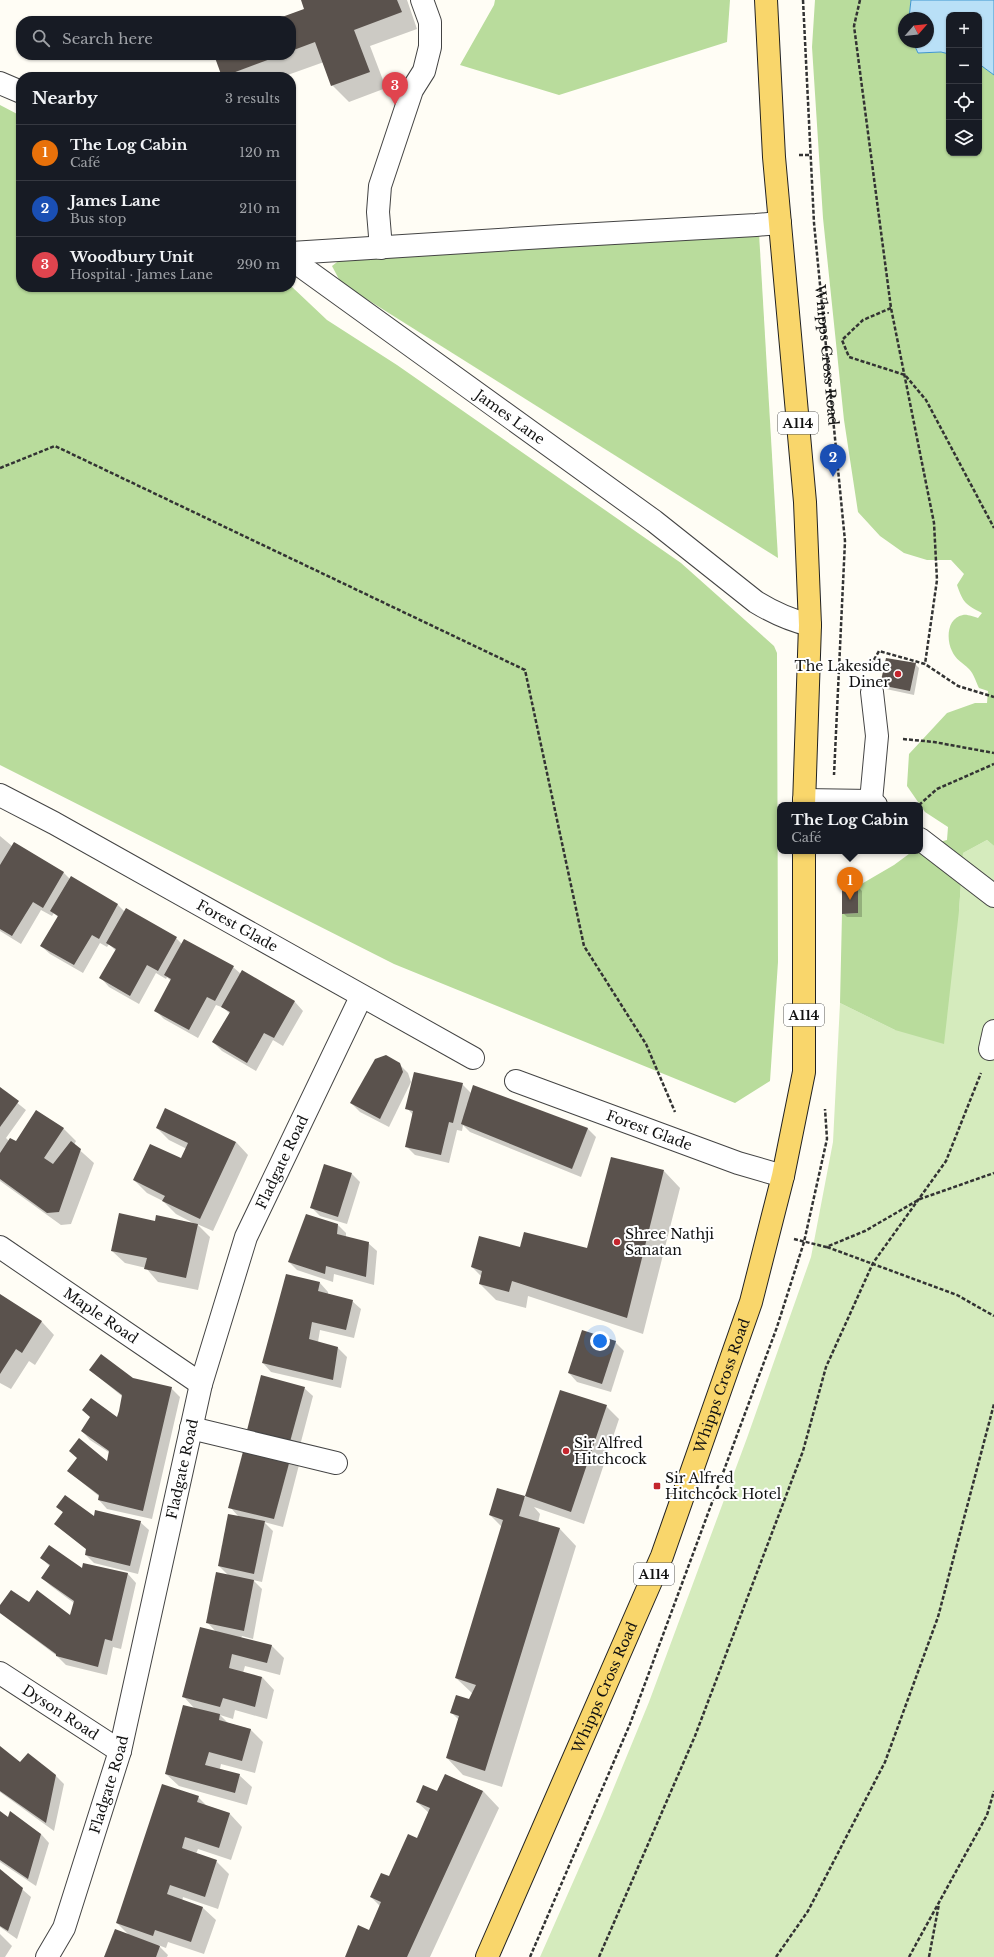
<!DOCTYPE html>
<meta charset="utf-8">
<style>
body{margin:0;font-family:"Libre Baskerville",serif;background:#242831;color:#f1f3f6}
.controls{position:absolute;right:12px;top:12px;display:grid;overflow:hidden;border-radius:8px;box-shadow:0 1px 3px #0004}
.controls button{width:36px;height:36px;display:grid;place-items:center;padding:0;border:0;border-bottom:1px solid #363941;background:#171b24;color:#f1f3f6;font:20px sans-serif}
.compass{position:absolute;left:898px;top:12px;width:36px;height:36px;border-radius:50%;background:#171b24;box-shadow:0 1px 3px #0004;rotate:62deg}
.you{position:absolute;left:600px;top:1341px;width:14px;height:14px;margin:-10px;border:3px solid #fff;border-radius:50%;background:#1a73e8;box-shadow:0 0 0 6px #1a73e833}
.badge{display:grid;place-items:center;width:26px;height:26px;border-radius:50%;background:#d93025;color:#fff;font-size:13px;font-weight:700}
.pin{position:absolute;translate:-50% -33px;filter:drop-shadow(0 1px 2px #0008)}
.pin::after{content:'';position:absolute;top:21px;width:14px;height:12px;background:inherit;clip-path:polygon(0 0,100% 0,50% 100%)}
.popup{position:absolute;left:777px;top:802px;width:146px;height:52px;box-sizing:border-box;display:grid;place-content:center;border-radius:8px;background:#171b24;filter:drop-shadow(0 1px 3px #0005);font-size:13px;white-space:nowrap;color:#9ea1a6}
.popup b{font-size:15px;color:#f1f3f6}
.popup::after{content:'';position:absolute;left:50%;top:100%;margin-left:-8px;border:8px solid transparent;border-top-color:#171b24}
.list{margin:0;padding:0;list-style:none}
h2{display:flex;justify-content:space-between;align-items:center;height:52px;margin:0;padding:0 16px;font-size:17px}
h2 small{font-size:13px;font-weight:400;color:#9ea1a6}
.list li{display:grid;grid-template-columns:26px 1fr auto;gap:12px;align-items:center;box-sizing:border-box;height:56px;padding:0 16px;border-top:1px solid #363941}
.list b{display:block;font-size:15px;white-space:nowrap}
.list p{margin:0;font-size:13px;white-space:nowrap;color:#9ea1a6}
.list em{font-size:13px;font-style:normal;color:#9ea1a6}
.icon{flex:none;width:22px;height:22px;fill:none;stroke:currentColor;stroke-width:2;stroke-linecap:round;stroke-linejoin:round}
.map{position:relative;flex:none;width:994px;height:1957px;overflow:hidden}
.search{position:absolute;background:#171b24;box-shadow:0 1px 3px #0004;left:16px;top:16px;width:280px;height:44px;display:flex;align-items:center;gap:10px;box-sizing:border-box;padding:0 14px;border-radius:16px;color:#9ea1a6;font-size:15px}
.panel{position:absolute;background:#171b24;box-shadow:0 1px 3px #0004;left:16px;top:72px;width:280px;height:220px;border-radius:16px}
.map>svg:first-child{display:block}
.green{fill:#d5ebbd}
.forest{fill:#b9dc9c}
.water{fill:#b9e0f7;stroke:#3f96cf}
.shadow{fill:#0003}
.building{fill:#5a524d}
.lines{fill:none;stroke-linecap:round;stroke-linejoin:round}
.minor-casing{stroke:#444;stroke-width:24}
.major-casing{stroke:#222;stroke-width:24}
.path{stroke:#333;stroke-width:2.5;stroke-dasharray:4 2;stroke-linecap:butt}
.minor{stroke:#fff;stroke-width:22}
.major{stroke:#f9d66b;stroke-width:22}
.poi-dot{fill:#c4262e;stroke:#fff;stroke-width:1.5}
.labels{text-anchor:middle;stroke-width:4;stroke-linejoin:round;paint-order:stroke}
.shield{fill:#fff;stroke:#585858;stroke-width:1}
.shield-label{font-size:13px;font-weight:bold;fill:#111}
.street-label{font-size:14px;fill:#111;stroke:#fff}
.poi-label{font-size:14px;fill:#111;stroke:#fff;text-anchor:start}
</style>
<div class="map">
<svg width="994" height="1957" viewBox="0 0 994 1957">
<rect width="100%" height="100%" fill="#fffdf5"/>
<polygon class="green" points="987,840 994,846 994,1957 540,1957 603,1814 649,1702 747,1438 811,1257 833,1142 840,1003 895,1030 959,911 963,853"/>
<g class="forest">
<polygon points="495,0 730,0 727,42 559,95 460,65 494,5"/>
<path d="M815,0H911L909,18H904V42H913L918,53L941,52L949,54V153H979V64L994,75V846L987,840L963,853L959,911L944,1044L895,1030L840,1003L842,914L858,913V886L894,865L913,851H920V847L947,840L948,827L925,812L907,786L909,754L947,713L975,703H987L988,691L979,688C976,682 974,674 969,669C963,663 955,659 952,651C946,639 947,618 963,615C967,614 974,617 978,618L982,613C966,605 963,603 957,585L964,574L951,560H927L904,553L880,536L858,512L844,420L823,218L812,47Z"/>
<polygon points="0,105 21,116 21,287 291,287 291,286 327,320 397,365 681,563 774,646 777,653 778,962 770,1081 735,1103 394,964 0,765"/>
<polygon points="759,233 778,558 341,283 332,266 341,259"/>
</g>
<polygon class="water" points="911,0 994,0 994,75 979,64 979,15 949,15 949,54 941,52 918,53 913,42 928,42 928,18 909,18"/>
<g class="shadow">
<polygon points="302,0 407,0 417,29 370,46 386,88 349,102 332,85 324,62 282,77 223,77 215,55 291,55 291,21 273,21 306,9"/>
<polygon points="915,664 919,668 914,695 886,689 882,685"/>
<polygon points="0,836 12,846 14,843 64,873 70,879 71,877 118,905 125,912 176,938 182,944 233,967 241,974 242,972 295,1002 303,1011 283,1046 273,1040 256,1071 222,1051 213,1042 230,1014 224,1008 216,1005 198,1038 164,1019 155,1010 171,981 167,977 166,979 156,973 139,1004 109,987 101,978 116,951 109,944 107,947 100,943 83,973 50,954 41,946 58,917 54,913 52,916 41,910 21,944 0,931"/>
<polygon points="858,887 862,891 862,917 847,917 843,913"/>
<polygon points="399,1064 408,1073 411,1082 389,1127 360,1112 351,1103"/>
<polygon points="462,1084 471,1093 588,1129 596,1137 581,1177 470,1132 463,1125 462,1131 457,1130 449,1163 415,1155 406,1146 413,1115 407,1108"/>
<polygon points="0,1089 26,1110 6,1138 9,1141 16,1142 63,1128 76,1141 74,1145 94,1163 71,1224 61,1225 0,1181"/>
<polygon points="157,1128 236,1142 248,1155 213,1231 197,1224 210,1237 198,1290 158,1282 146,1268 125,1263 112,1251 156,1222 195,1224 176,1214 163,1201 147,1193 134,1180 182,1160 187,1149 169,1140"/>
<polygon points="664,1171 680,1188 643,1334 528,1296 526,1308 496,1300 480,1284 482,1277 472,1267 521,1248 588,1249"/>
<polygon points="352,1174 360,1182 347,1224 320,1216 311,1207"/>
<polygon points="338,1225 346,1233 346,1237 368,1243 377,1251 374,1285 334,1274 333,1282 297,1270 289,1262"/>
<polygon points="287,1275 320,1283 328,1292 328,1294 352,1301 361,1309 354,1338 320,1330 318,1342 338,1348 347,1357 341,1388 271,1372 263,1363"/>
<polygon points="0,1295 42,1322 54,1335 35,1365 29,1361 11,1389 0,1383"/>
<polygon points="615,1342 624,1351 611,1392 577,1382 569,1373"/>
<polygon points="90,1370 171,1388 180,1397 152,1519 107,1509 99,1500 100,1497 68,1471 108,1462 110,1453 90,1440 82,1431 118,1418 123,1397"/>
<polygon points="304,1388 313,1396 297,1457 299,1465 283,1527 264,1522 273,1531 262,1582 253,1580 262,1589 253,1639 242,1636 241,1638 272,1646 284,1658 280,1675 245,1666 243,1673 262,1677 274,1690 267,1719 235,1710 233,1719 220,1715 228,1723 250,1729 263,1742 255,1773 221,1764 220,1769 239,1775 252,1787 247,1805 179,1786 166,1774 195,1709 183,1696 216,1632 207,1622 229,1576 219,1566 239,1517 230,1507"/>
<polygon points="561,1391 606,1406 619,1419 584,1524 534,1507 540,1514 538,1523 560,1529 576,1546 502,1787 463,1775 447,1758 459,1720 452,1713 470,1701 473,1694 456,1678 502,1527 490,1515 498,1489 525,1498"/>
<polygon points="58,1507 94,1518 140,1522 149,1530 138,1574 94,1563 86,1555 87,1550 55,1524 63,1513"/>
<polygon points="42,1558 82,1570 84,1564 128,1574 136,1583 121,1649 113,1647 107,1675 66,1665 57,1656 0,1613 0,1607 29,1603 71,1616 74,1603 51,1586 42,1578 50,1567"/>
<polygon points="0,1747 20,1763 56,1776 64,1784 54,1831 0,1792"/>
<polygon points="446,1775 483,1791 499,1808 430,1957 346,1957 370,1931 380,1906 371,1897 390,1878 418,1839 429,1813 417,1802 438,1793"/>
<polygon points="198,1797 208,1807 230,1814 242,1827 231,1860 198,1849 196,1854 216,1861 229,1874 218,1909 183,1897 182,1901 203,1908 216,1920 204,1954 168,1942 166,1948 158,1945 168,1955 167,1957 106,1957 129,1935 117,1923"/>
<polygon points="0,1813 41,1834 49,1843 36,1886 0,1862"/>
<polygon points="0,1870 31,1897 17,1939 0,1927"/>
<polygon points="0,1934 12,1946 5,1957 0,1957"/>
</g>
<g class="building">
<polygon points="301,0 397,0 402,12 354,30 370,72 331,86 315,42 291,51 291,21 271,21 304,9"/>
<polygon points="214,55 281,55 222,77"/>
<polygon points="886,658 916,663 910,691 880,685"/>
<polygon points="14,842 64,872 43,908 33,902 12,936 0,929 0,865"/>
<polygon points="71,876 118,904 99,939 92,935 74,965 40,946 58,916 50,911"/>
<polygon points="842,886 858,886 858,913 842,914"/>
<polygon points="126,908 177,937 158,971 147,965 130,996 99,978 116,949 106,943"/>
<polygon points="184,939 234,966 215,1001 207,997 189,1030 154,1011 171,979 164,975"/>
<polygon points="242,970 295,1001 274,1038 264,1033 247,1063 212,1042 230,1012 221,1007"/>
<polygon points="386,1055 400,1063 403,1072 380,1119 350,1103 375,1059"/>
<polygon points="414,1072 463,1083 453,1123 449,1122 441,1155 405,1147 413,1111 405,1109"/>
<polygon points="473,1085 588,1128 572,1169 461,1124"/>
<polygon points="0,1087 19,1101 0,1127"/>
<polygon points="165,1108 236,1142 200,1219 162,1201 165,1196 133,1180 150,1144 181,1158 188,1143 156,1128"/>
<polygon points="36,1110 64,1128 44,1158 53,1164 71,1141 81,1149 59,1212 47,1213 0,1179 0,1153 10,1138 16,1141"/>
<polygon points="611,1157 664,1170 627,1318 512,1281 509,1292 479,1284 482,1271 471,1267 479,1236 520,1247 524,1232 587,1248"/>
<polygon points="324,1164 352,1173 338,1217 310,1208"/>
<polygon points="119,1213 155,1221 156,1215 198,1224 186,1278 144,1269 147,1258 111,1251"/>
<polygon points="306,1214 338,1224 337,1234 369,1242 366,1277 326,1266 325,1274 288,1262"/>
<polygon points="286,1274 320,1282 318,1291 353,1300 346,1330 312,1322 309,1339 338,1347 333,1380 262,1363"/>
<polygon points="0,1294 42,1321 22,1353 16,1349 0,1374"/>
<polygon points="582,1330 616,1341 602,1384 568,1373"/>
<polygon points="101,1354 133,1378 172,1387 143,1511 98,1500 99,1495 67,1471 77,1458 69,1451 79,1438 107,1461 109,1451 81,1431 90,1417 82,1410 91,1398 117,1417 119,1411 122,1395 89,1370"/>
<polygon points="261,1375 305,1387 288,1449 245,1438"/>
<polygon points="560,1390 607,1405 571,1512 525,1496 519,1516 560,1528 485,1771 446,1758 459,1716 450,1713 456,1695 469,1699 476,1685 455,1678 503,1520 489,1515 497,1488 525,1496"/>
<polygon points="245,1444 291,1456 274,1519 228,1508"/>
<polygon points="65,1495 94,1516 95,1510 141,1521 130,1566 85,1555 86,1549 54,1524 63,1512 56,1507"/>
<polygon points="228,1514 265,1521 254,1574 218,1566"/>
<polygon points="49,1545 82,1568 83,1563 128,1573 112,1641 105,1639 98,1667 56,1656 56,1654 0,1613 0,1605 11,1590 29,1602 37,1590 70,1615 74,1601 41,1578 50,1565 40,1558"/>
<polygon points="216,1572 254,1580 244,1631 206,1623"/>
<polygon points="200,1627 272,1645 267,1663 232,1654 229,1668 262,1677 255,1707 223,1698 220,1707 182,1697"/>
<polygon points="183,1705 220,1714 219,1720 251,1729 242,1761 209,1752 205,1765 240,1774 235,1793 165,1774"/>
<polygon points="0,1746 20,1762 28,1753 56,1775 46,1823 0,1791"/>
<polygon points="445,1774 483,1791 407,1957 345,1957 358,1925 369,1930 381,1902 370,1897 381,1873 389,1876 408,1834 417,1838 430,1808 416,1802 423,1785 437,1791"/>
<polygon points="162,1784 199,1796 197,1802 230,1813 219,1848 185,1837 182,1848 217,1860 205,1897 170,1885 167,1894 203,1907 191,1942 155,1930 153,1936 116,1923"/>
<polygon points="0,1811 8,1817 10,1811 41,1834 28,1879 0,1860"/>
<polygon points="0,1869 23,1888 8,1931 0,1926"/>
<polygon points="115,1929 160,1946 156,1957 104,1957"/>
</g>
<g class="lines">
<defs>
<g id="minor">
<polyline points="0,83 21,92"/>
<polyline points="381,248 378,212 380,186 412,90 424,71 430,47 430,22 422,0"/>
<polyline points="291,253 561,236 756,225 780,223"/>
<path id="s2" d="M291,259L654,521L756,602C774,613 789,620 810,625"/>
<path id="s3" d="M0,795L54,823L473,1058"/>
<polyline points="804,800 871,801 876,805"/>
<polyline points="871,801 877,736 872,692"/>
<polyline points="920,839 994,896"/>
<polyline points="990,1049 994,1031"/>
<path id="s4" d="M516,1081L738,1163L783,1176"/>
<path id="s5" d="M0,1247L201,1384"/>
<polyline points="191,1428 336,1463"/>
<path id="s6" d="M0,1673L120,1751"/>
<path id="s7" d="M47,1957L64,1928L120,1751L201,1384L246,1237L361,997"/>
</g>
<g id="major">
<polyline points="766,0 774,157 805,502 810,625 804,805"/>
<path id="s8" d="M487,1957L662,1556L751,1302L783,1176L804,1072V851"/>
</g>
</defs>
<use href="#minor" class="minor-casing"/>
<use href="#major" class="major-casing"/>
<g class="path">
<path id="s1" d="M803,0L814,223L845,541L834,775"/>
<polyline points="860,0 854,26 891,308 934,523 937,580 925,664"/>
<polyline points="799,155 810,155"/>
<polyline points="891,308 863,320 842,340 849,357 905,375 926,400 994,528"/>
<polyline points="0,468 55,446 525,670 584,946 646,1044 675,1112"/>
<polyline points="839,665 866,665"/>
<polyline points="871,665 879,651 925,664 958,686 994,697"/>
<polyline points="903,739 934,742 994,753"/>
<polyline points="919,805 937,789 994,764"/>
<polyline points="794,1239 826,1247 865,1231 920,1199 994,1173"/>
<polyline points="827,1247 957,1295 994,1316"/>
<polyline points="530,1957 630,1724 777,1327 804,1242 827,1139 825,1109"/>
<polyline points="599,1957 695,1736 803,1451 826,1367 873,1263 946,1161 981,1073"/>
<polyline points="776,1957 808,1911 885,1762 938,1617 994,1404"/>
<polyline points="909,1957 987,1815 994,1791"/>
<polyline points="929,1957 939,1904"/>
</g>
<use href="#minor" class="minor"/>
<use href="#major" class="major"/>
</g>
<g class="poi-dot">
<circle cx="898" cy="674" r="4"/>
<circle cx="617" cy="1242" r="4"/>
<circle cx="566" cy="1451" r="4"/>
<rect x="653" y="1482" width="8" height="8" rx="2"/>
</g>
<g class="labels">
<g class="shield">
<rect x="778" y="412" width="40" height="22" rx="3"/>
<rect x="784" y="1004" width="40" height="22" rx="3"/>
<rect x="634" y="1563" width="40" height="22" rx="3"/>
</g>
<g class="shield-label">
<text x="798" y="428">A114</text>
<text x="804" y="1020">A114</text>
<text x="654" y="1579">A114</text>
</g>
<g class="street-label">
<text dy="5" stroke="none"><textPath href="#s1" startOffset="356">Whipps Cross Road</textPath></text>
<text dy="5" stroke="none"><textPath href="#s2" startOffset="270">James Lane</textPath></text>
<text dy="5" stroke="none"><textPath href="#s3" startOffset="271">Forest Glade</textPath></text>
<text dy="5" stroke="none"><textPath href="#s4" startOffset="142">Forest Glade</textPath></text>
<text dy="5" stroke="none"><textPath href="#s7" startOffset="832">Fladgate Road</textPath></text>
<text dy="5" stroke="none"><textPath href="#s5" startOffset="122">Maple Road</textPath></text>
<text dy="5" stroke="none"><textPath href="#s8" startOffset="618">Whipps Cross Road</textPath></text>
<text dy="5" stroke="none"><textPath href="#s7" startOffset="508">Fladgate Road</textPath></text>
<text dy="5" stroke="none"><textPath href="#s8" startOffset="294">Whipps Cross Road</textPath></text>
<text dy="5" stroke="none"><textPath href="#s6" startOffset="72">Dyson Road</textPath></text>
<text dy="5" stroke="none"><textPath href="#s7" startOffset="184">Fladgate Road</textPath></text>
</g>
<g class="poi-label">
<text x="890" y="671" text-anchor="end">The Lakeside<tspan x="890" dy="16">Diner</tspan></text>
<text x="625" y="1239">Shree Nathji<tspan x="625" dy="16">Sanatan</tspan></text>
<text x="574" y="1448">Sir Alfred<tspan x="574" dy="16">Hitchcock</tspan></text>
<text x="665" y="1483">Sir Alfred<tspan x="665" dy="16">Hitchcock Hotel</tspan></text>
</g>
</g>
</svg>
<div class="controls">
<button>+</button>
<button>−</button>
<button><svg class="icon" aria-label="locate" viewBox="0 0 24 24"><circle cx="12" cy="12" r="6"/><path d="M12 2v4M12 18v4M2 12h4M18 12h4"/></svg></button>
<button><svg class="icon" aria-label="layers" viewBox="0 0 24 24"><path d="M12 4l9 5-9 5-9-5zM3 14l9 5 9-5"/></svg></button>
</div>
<svg class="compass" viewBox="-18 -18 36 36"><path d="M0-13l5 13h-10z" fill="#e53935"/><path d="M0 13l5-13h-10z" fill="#9ea1a6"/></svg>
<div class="you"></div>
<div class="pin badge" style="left:850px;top:900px;background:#e8710a">1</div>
<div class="popup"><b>The Log Cabin</b>Café</div>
<div class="pin badge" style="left:833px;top:477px;background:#1a4fb4">2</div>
<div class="pin badge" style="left:395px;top:105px;background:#e0444e">3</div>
<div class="search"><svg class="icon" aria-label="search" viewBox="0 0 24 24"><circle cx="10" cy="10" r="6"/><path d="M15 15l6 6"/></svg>Search here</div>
<section class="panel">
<h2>Nearby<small>3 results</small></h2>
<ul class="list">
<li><span class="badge" style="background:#e8710a">1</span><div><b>The Log Cabin</b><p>Café</p></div><em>120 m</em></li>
<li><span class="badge" style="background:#1a4fb4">2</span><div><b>James Lane</b><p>Bus stop</p></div><em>210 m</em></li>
<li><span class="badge" style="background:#e0444e">3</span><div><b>Woodbury Unit</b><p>Hospital · James Lane</p></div><em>290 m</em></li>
</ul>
</section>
</div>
